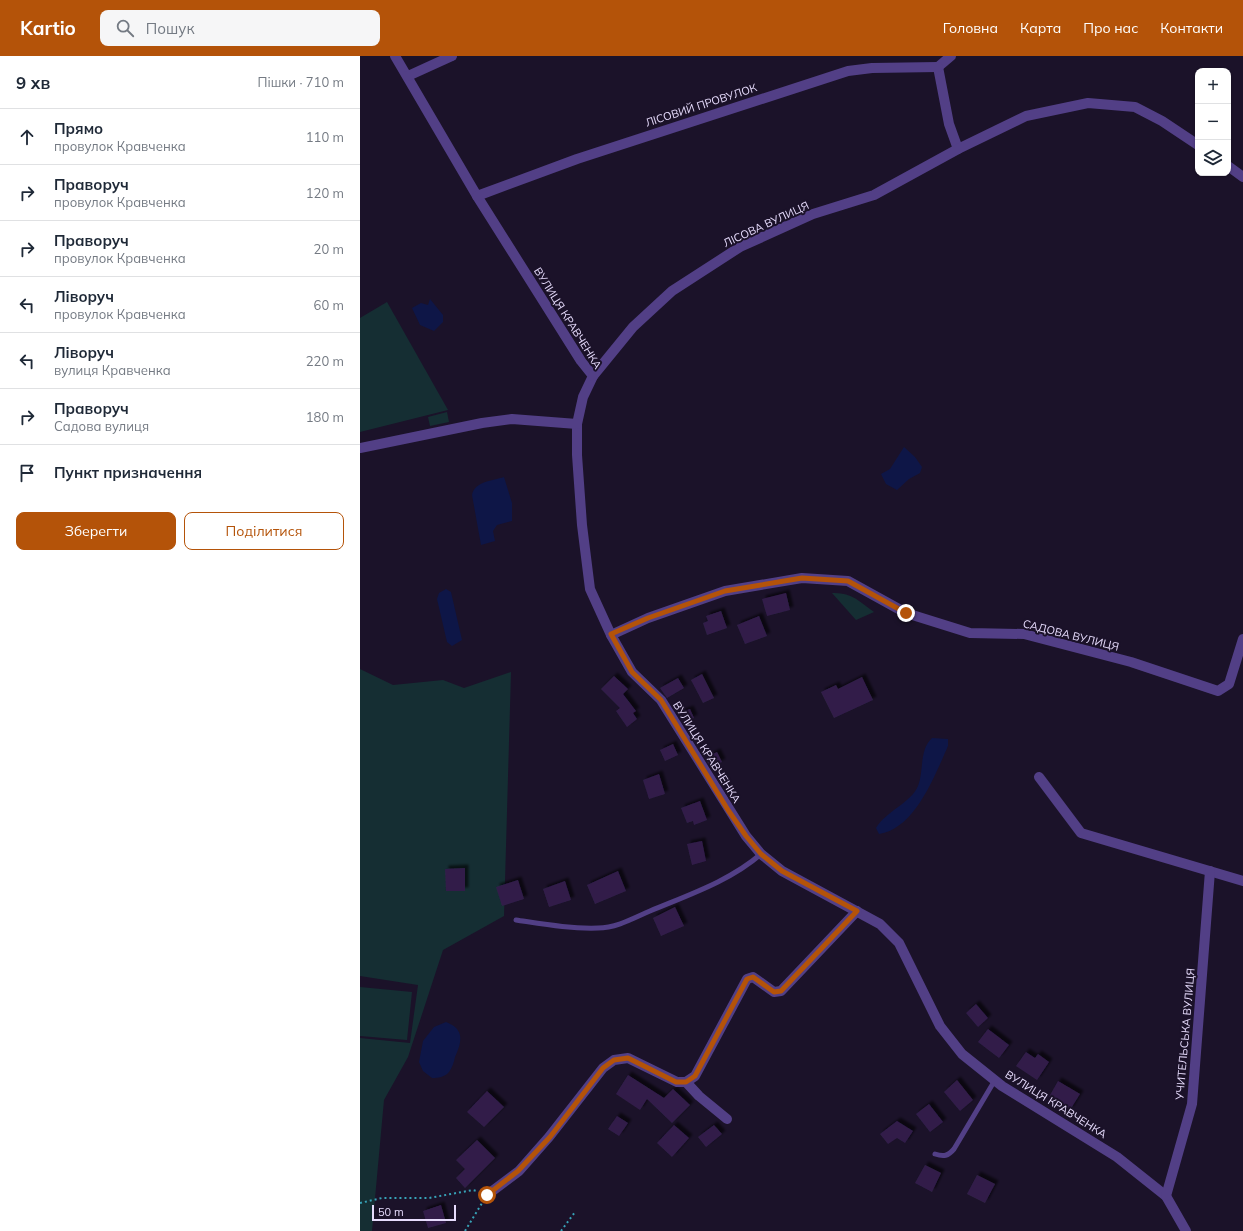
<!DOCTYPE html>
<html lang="uk">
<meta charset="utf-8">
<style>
body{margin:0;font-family:Mulish,sans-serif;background:#f6f6f7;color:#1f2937}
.controls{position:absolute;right:12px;top:12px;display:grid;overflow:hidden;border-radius:8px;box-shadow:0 1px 3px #0004}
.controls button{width:36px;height:36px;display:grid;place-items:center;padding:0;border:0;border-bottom:1px solid #e0e1e3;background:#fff;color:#1f2937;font:20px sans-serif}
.scale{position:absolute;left:12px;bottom:10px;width:84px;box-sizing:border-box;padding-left:4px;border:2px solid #e7dcfd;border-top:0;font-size:11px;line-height:14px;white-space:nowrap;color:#e7dcfd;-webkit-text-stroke:3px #1b1229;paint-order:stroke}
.stop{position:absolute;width:12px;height:12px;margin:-9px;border:3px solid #b45309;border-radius:50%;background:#fff}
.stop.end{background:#b45309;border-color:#fff;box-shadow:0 1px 4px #0008}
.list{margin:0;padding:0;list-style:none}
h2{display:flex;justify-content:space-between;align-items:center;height:52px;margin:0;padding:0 16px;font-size:17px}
h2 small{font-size:13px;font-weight:400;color:#747a83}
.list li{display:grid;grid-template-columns:26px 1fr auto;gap:12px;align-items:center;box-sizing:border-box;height:56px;padding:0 16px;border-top:1px solid #e0e1e3}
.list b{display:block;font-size:15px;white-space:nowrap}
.list p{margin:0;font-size:13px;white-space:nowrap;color:#747a83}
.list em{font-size:13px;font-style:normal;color:#747a83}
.actions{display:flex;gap:8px;padding:12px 16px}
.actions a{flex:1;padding:9px 0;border:1px solid #b45309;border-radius:8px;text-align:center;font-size:14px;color:#b45309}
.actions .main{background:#b45309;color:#fff}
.icon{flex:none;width:22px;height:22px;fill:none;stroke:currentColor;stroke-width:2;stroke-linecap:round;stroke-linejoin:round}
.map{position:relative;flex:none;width:883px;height:1175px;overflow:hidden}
header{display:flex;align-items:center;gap:24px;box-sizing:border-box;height:56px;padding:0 20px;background:#b45309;color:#fff}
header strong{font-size:19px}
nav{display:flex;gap:22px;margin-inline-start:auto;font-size:14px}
.search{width:280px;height:36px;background:#f6f6f7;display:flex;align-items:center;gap:10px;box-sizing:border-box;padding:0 14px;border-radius:8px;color:#747a83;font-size:15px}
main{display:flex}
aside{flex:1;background:#fff}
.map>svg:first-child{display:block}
.green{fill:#152e33}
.water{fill:#0e1647}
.building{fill:#311f4a;filter:url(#shadow)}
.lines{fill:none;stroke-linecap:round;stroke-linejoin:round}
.path{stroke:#37a2b7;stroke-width:2;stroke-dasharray:2 3;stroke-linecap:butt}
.lane{stroke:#523f86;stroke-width:5}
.street{stroke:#523f86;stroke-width:10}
.route{stroke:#b45309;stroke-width:5}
.labels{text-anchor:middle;stroke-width:4;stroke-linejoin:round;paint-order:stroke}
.street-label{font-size:11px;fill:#e7dcfd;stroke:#1b1229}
</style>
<header>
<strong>Kartio</strong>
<div class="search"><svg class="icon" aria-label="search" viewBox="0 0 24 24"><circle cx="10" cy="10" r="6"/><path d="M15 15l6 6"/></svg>Пошук</div>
<nav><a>Головна</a><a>Карта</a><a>Про нас</a><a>Контакти</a></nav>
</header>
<main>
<aside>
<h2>9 хв<small>Пішки · 710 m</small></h2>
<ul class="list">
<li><svg class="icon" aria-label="ahead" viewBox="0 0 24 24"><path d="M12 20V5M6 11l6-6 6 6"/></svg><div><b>Прямо</b><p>провулок Кравченка</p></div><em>110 m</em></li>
<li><svg class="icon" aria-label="right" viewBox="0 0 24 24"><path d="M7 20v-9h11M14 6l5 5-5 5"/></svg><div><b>Праворуч</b><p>провулок Кравченка</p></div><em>120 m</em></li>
<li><svg class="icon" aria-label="right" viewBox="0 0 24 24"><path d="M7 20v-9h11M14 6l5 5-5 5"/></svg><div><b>Праворуч</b><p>провулок Кравченка</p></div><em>20 m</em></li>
<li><svg class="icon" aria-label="left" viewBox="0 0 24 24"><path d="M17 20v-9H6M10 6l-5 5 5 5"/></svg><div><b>Ліворуч</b><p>провулок Кравченка</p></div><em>60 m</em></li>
<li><svg class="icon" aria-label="left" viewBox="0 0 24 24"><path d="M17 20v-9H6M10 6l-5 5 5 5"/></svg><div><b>Ліворуч</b><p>вулиця Кравченка</p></div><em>220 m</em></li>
<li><svg class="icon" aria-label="right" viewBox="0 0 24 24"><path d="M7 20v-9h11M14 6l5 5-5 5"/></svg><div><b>Праворуч</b><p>Садова вулиця</p></div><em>180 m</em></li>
<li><svg class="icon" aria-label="arrive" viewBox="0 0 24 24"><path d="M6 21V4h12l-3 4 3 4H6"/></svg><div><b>Пункт призначення</b></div></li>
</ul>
<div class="actions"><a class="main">Зберегти</a><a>Поділитися</a></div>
</aside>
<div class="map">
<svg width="883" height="1175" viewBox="0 0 883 1175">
<defs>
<filter id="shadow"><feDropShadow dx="3.5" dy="-3.5" stdDeviation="1" flood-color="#0009"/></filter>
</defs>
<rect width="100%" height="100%" fill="#1b1229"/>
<g class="green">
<polygon points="27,246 88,354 0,376 0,262"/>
<polygon points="87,356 89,366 70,370 68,361"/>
<path d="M472,537C491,536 499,545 514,556L496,564Z"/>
<polygon points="0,613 33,629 83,624 104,632 151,616 144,860 83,894 48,1001 24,1044 12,1175 0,1175 0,982 50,987 58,929 0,920"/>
<polygon points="0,931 52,936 47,984 0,980"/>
</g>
<g class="water">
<polygon points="70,243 83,259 83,266 74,275 60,269 52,252 61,247 68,249"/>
<polygon points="544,391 555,401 562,411 560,417 549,423 537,434 526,428 521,418 530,413"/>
<path d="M144,421L152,447V465L137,469L133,475L135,485L121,489L112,439C115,425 132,425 144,421Z"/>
<polygon points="86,533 91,536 102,584 92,590 87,586 77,543 79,537"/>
<path d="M572,682L588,683V690C575,719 555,773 519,778L516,772C526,755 551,747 558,730C564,715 559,694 572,682Z"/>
<path d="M86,966C105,973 102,986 95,1001C94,1006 92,1012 89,1016C85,1021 78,1022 72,1022L63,1015L59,1006L63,985L74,971Z"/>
</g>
<g class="building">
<polygon points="426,537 430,554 407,560 402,543"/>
<polygon points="361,555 367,572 347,579 343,567 348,565 346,560"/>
<polygon points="399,560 407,580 385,588 377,569"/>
<polygon points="342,618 354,642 343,647 331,624"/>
<polygon points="254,620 268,633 263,638 276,655 273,657 277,663 267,671 256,655 260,652 241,633"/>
<polygon points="502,621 513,644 474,662 461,636 476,629 478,633"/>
<polygon points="318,622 324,632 307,642 300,632"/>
<polygon points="330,653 334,662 324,667 319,657"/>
<polygon points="313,688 318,699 305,705 300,694"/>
<polygon points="357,696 362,706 351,712 345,702"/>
<polygon points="299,718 305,738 289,743 283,724"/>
<polygon points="340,745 347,764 334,769 333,765 327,767 321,752"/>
<polygon points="342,785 346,805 332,809 327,788"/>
<polygon points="105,812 105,835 86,835 85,813"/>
<polygon points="258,815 266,835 235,848 227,829"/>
<polygon points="158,824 164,843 142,850 136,831"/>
<polygon points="205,825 211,844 189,851 183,833"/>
<polygon points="315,851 324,870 301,880 293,862"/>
<polygon points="616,948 628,962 618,971 606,957"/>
<polygon points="628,973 649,989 639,1002 618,986"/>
<polygon points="666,996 675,1002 678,998 689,1006 677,1024 656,1010"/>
<polygon points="268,1019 304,1042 313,1033 330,1049 312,1067 287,1043 280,1054 256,1038"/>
<polygon points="597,1024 613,1044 600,1055 584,1036"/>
<polygon points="698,1025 720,1038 710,1054 689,1041"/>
<polygon points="127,1035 144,1051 124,1071 107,1056"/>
<polygon points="569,1048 583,1066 570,1076 556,1058"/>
<polygon points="257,1060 268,1067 259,1080 248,1073"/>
<polygon points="537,1065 553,1075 545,1087 537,1082 528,1088 520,1078"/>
<polygon points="314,1069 329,1082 312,1101 297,1087"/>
<polygon points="354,1069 362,1078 346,1091 338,1081"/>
<polygon points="117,1084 135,1102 105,1132 96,1122 105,1113 96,1104"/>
<polygon points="565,1109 581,1117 572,1136 555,1127"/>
<polygon points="617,1119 635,1128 625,1147 607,1138"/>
<polygon points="81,1149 86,1167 68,1172 63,1155"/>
</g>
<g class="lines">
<g class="path">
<polyline points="0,1147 22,1142 69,1142 113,1134 117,1135"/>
<polyline points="105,1175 122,1147"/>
<polyline points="201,1175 215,1156"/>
</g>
<g class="lane">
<path d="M156,864C183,868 211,873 238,872C256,872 274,862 290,855C328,839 370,825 401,798"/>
<path d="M575,1098C584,1101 588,1100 594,1093L635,1024"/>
</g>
<g class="street">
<polyline points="35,0 117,140 221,305 233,320 223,341 217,368 217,399 222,469 230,533 251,579 272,616 301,644 386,780 401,798 422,815 520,868 539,887 580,970 602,998 642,1030 757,1101 806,1140 826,1175"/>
<polyline points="578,11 589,68 598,93"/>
<polyline points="578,11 591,0"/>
<polyline points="48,20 92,0"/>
<polyline points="868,110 883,121"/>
<polyline points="117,140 217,103 488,15 512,12 578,11"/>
<polyline points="233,320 273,271 312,235 380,191 453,158 514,139 598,93 666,60 728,47 775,51 802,65 838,89"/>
<polyline points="0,392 122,367 152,363 217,368"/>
<polyline points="251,579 288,562 365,535 442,522 488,525 546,557 610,577 664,578 771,606 858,635 869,628 883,583"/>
<polyline points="679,721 721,777 883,825"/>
<polyline points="326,1026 339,1040 367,1063"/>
<polyline points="127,1139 159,1115 189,1081 243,1012 254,1004 268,1002 317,1026 326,1026 335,1020 387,923 393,921 414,936 421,935 497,855"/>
<polyline points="806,1140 832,1048 850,815"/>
</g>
</g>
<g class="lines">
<polyline class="route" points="127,1139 158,1115 190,1081 243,1012 254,1004 268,1002 316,1026 326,1026 335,1020 387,923 393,921 414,936 421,935 497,855 422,815 401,798 386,780 368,754 301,644 272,616 251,578 288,562 365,535 442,522 488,525 546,557"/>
</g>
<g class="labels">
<g class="street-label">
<text transform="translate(341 49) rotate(-18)" y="4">ЛІСОВИЙ ПРОВУЛОК</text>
<text transform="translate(406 168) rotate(-25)" y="4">ЛІСОВА ВУЛИЦЯ</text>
<text transform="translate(208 262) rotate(58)" y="4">ВУЛИЦЯ КРАВЧЕНКА</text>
<text transform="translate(711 579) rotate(14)" y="4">САДОВА ВУЛИЦЯ</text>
<text transform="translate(347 696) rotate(58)" y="4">ВУЛИЦЯ КРАВЧЕНКА</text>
<text transform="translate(825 978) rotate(-85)" y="4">УЧИТЕЛЬСЬКА ВУЛИЦЯ</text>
<text transform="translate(696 1048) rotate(32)" y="4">ВУЛИЦЯ КРАВЧЕНКА</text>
</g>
</g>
</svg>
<div class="controls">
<button>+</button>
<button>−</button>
<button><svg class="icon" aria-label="layers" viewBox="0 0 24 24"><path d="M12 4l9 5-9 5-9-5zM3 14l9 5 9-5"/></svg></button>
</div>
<div class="scale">50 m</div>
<div class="stop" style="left:127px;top:1139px"></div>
<div class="stop end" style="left:546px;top:557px"></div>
</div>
</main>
